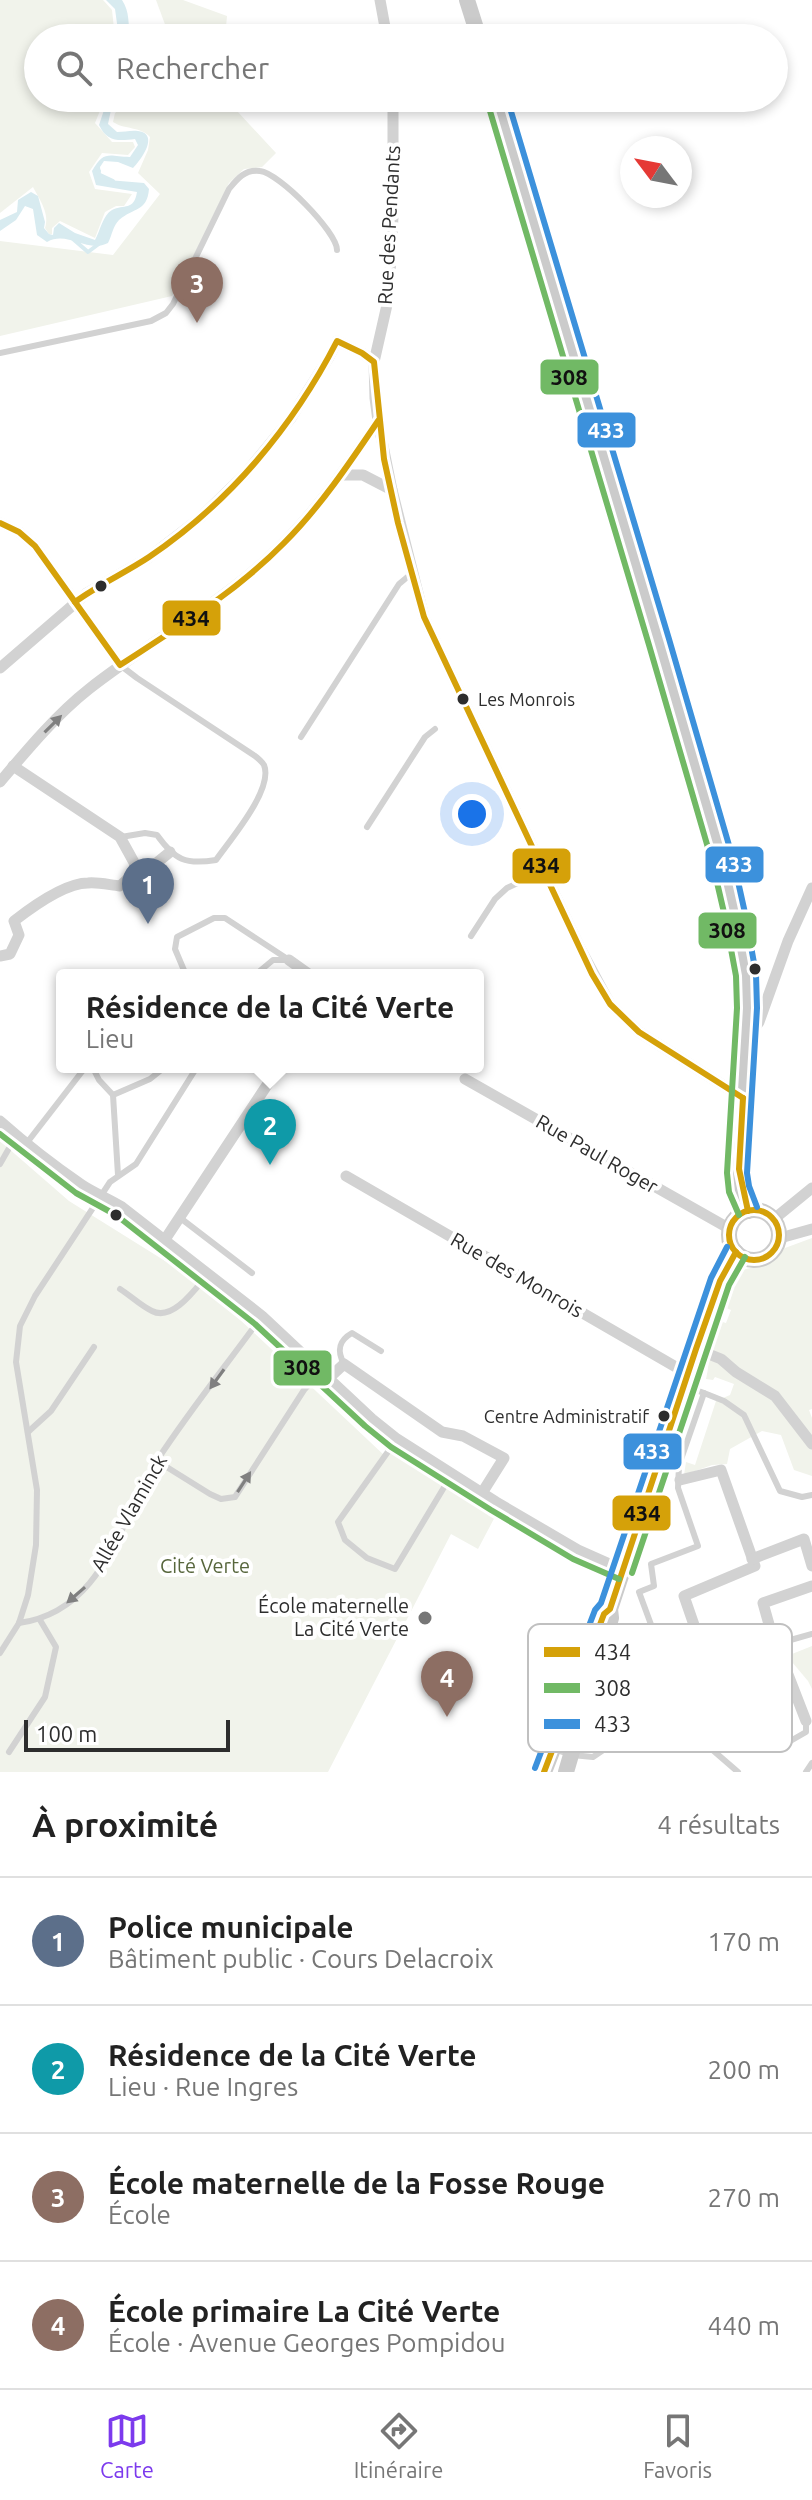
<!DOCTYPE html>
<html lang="fr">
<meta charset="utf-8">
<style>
body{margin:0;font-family:Ubuntu,sans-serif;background:#f6f6f6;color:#222}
.compass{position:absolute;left:620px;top:136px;width:72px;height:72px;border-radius:50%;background:#fff;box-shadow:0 4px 12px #0003;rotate:302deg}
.scale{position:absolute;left:24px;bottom:20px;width:206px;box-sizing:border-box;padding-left:8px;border:4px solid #2d2d2d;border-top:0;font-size:22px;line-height:28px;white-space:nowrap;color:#2d2d2d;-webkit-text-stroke:6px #fff;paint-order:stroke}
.you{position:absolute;left:472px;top:814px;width:28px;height:28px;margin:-20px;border:6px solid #fff;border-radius:50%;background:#1a73e8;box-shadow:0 0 0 12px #1a73e833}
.badge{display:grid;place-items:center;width:52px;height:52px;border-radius:50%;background:#7c3aed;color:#fff;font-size:26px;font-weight:700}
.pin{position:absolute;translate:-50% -66px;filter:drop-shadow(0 2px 4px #0008)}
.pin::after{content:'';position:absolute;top:42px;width:28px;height:24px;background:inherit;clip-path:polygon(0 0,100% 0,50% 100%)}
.popup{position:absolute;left:56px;top:969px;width:428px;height:104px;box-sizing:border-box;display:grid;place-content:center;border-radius:8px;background:#fff;filter:drop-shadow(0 2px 6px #0005);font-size:26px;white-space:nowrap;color:#767676}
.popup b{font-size:30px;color:#222}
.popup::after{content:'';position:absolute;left:50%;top:100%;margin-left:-16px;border:16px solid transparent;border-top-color:#fff}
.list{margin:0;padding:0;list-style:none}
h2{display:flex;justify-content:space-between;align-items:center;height:104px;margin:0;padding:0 32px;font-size:34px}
h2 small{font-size:26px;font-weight:400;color:#767676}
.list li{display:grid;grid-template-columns:52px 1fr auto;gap:24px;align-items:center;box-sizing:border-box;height:128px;padding:0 32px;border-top:2px solid #e0e0e0}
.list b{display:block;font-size:30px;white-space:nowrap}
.list p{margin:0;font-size:26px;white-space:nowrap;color:#767676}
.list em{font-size:26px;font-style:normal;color:#767676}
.icon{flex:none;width:44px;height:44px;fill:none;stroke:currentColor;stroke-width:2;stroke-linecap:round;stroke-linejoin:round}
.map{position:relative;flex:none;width:812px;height:1772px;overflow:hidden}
.search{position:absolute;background:#fff;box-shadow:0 4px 12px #0003;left:24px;right:24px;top:24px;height:88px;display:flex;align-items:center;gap:20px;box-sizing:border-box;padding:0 28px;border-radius:44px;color:#767676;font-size:30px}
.sheet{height:616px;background:#fff}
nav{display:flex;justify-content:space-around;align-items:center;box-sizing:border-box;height:112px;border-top:2px solid #e0e0e0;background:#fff;font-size:22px;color:#767676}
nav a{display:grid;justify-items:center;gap:4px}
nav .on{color:#7c3aed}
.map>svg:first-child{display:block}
.green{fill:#f1f3eb}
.water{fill:#d8ebf0}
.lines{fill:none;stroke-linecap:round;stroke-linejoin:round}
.stream{stroke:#d8ebf0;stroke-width:4}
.lane{stroke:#d2d2d2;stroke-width:6}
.street{stroke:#d2d2d2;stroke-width:11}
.secondary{stroke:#cbcbcb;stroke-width:16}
.bus-1-casing{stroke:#fff;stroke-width:12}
.bus-2-casing{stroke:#fff;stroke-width:12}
.bus-3-casing{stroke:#fff;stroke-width:12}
.bus-1{stroke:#d5a109;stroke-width:6}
.bus-2{stroke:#71b965;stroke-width:6}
.bus-3{stroke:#3c91dc;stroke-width:6}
.oneway{fill:#808080}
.bus-dot{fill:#2d2d2d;stroke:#fff;stroke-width:3}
.poi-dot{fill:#767676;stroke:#fff;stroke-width:3}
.labels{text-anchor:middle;stroke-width:8;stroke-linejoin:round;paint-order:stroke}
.bus-label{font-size:18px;fill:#2d2d2d;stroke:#fff;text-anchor:start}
.street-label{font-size:20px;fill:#2d2d2d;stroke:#fff}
.park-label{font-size:20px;fill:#57663c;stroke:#fff}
.poi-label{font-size:20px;fill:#2d2d2d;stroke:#fff;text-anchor:end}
.key{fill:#fff;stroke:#c0c0c0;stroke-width:2}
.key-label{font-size:22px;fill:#2d2d2d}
.line-badge{stroke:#fff;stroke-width:3}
.badge-label{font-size:22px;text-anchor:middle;font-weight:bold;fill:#fff}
.pale-badge-label{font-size:22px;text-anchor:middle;font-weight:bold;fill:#111}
</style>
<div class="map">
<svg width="812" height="1772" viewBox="0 0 812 1772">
<rect width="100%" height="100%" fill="#fff"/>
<g class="green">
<path d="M0,0H103L112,10L115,38H38V98H111L103,103L95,123L112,142H133L135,147L128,155L102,153L89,172L95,189L132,194L124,206H116L105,212L95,238L60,221L52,228V234H49L45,228C50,214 40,200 33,187L0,213Z"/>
<polygon points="156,0 183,0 227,16 225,38 170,38"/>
<path d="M134,98H225L276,153L262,167L244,169L229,183L188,267L172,296L0,336V241L113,255L160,194L138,173L148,150L150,137C140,126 125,130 113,122L115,113Z"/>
<polygon points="0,1141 69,1201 202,1284 385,1456 390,1449 497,1513 478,1549 451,1534 328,1772 0,1772"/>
<path d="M812,1238V1409L809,1410L812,1418V1476L794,1470L781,1435L762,1431L730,1449L727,1464L712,1465L684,1475L686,1462L695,1465L716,1401L730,1395L734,1384L715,1377L713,1380L706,1379C711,1359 708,1339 716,1320L726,1323L731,1310L722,1306L742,1270L771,1263L785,1248Z"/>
<polygon points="812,1646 812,1689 808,1681 787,1656"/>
</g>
<g class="water">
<path d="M106,0H122C130,12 128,24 130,38H119L115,9Z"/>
<path d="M118,98H127L111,110L108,124L117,132C124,132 131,130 138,131C160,134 141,160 133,168L118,162L104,161L100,167L101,177L108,180L144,183L149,189C147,212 134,207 119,220C113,226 112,235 108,243C87,254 68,230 47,242L37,235L33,209L25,206L16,220L0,231V220L17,212L18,200L31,192L38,196L45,222L44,228L49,234L53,235L54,228L59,223L75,233L95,240C100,231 103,215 112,210C124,204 134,211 137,192L96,185L92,171C104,150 108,156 130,157L138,145L135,139C118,141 107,142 99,125L104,110Z"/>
</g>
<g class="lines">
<g class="stream">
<polyline points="99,171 98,174 113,181"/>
<polyline points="73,239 88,252 100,243"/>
</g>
<g class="lane">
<path d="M0,353L151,321L166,313L173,304L229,189C237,179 245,169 260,171C279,173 337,232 337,250"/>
<path d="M120,665L137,678L255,756C257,757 263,763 264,765C274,789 230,840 216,860C185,865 175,860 157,835L145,833L121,837"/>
<polyline points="301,737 399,584 411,574"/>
<polyline points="367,827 425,737 435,729"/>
<polyline points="471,936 495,899 507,888 543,871"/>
<polyline points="186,975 175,949 177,937 214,918 225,918 289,960"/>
<polyline points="255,975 273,960 289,960"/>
<polyline points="113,1095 150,1079 165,1067"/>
<polyline points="26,1144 84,1069 94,1070 99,1080 113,1095 118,1175"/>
<polyline points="0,1164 16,1136"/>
<polyline points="179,1217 252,1273"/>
<path d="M120,1289C131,1296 141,1306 152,1311C173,1322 196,1288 208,1274"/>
<path d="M344,1364C337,1351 338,1341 352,1333L381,1351"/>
<polyline points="704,1393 724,1401 744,1415 780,1491 802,1497 812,1495"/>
<polyline points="28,1432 51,1411 94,1347"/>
<polyline points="397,1439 338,1522 345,1540 367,1558 395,1569 452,1474"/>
<polyline points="157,1461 210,1494 221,1499 235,1497 304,1390 320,1372"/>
<path d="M19,1623C105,1611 119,1520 158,1459C190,1410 228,1363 262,1316"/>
<polyline points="787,1641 812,1634"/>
<polyline points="0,1653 19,1623 28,1595 36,1545 37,1490 16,1362 20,1326 35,1296 110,1182 136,1164 197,1067"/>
<polyline points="663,1657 670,1682 677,1687 694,1683 698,1697 753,1679 772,1732 780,1747 806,1732 806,1721"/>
<polyline points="594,1681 663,1657 639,1592 654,1586 651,1564 698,1546 678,1488 679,1465 704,1393 685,1386"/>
<polyline points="553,1749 572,1755 593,1757 658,1713 671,1714 738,1772"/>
<polyline points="9,1752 45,1697 56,1647 40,1620"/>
<polyline points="806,1772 812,1763"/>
</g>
<g class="street">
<polyline points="380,0 387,38"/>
<polyline points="393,98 393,216 389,296 374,362 375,398 378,421 392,490 424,617 580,948 610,1004 639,1032 743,1098"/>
<polyline points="343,475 363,475 392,490"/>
<polyline points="0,523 19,532 35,546 120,665"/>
<polyline points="0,668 87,593 148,558 200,518 245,474 291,418 329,357 337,341 362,353 374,362"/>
<path d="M0,782C27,750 56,715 89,689C147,643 213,609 267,559C311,519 345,470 378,421"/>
<polyline points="136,866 154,865 170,852"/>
<path d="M0,956L10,954L19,935L14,921C32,907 65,883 88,883C98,882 110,885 120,886L132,875L136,866L120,837L13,766"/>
<polyline points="289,960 310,975"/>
<polyline points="746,1040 759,1022 788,941 812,888"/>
<polyline points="465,1079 730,1229"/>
<path d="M0,1121C26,1144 53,1165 82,1185C94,1193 109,1199 122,1207L262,1316L372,1419L397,1439L496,1502L578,1550L623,1570"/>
<polyline points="346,1176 688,1374"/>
<polyline points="774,1219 812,1188"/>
<polyline points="780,1238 812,1229"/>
<polyline points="164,1241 279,1067"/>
<polyline points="696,1349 721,1359 736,1372 775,1396 812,1444"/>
<polyline points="329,1378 344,1364 442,1432 463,1436 504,1458 482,1493"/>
<polyline points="680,1480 721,1470 755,1566 684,1596 703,1651 770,1628 763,1603 812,1586"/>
<polyline points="752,1559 804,1539 812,1566"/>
<polyline points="770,1628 806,1721"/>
<path d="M698,1697C707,1726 752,1744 780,1747"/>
</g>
<g class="secondary">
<polyline points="467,0 479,38"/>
<polyline points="497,98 659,642 723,862 735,915 746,975 747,1008 737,1173 739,1189 748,1211"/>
<circle cx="754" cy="1235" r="25"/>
<polyline points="544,1772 596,1639"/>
<polyline points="566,1772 611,1618 610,1609 696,1349 720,1281 736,1252"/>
</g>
<defs>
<g id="bus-1">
<path d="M0,523L19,532L35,546L120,665C177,628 236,592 284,543C320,507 349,464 378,421"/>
<path d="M75,602C98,585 125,573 149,557C229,503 293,427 337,341L362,353L374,362L384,459L398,523L424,617L592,974L610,1004L639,1032L743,1098"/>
<polyline points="743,1098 739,1169 748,1211"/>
<circle cx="754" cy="1235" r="25"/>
<polyline points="544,1772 604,1614 610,1609 696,1349 720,1281 736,1252"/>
</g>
<g id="bus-2">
<polyline points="487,101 649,645 713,865 725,917 736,976 737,1008 727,1173 729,1192 739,1215"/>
<polyline points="0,1134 76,1193 116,1215 255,1324 365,1426 391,1447 491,1510 573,1559 619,1579"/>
<polyline points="632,1573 729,1285 745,1257"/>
</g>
<g id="bus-3">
<polyline points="507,98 669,639 733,859 745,913 756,974 757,1008 747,1173 749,1186 757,1207"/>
<polyline points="535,1768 595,1610 601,1603 711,1278 727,1247"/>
</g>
</defs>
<use href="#bus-1" class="bus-1-casing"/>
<use href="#bus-2" class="bus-2-casing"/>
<use href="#bus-3" class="bus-3-casing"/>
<use href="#bus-1" class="bus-1"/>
<use href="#bus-2" class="bus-2"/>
<use href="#bus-3" class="bus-3"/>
</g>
<defs><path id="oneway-solid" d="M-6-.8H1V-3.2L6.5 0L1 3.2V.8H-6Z" transform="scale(2)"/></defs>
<g class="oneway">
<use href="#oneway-solid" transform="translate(53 724) rotate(-45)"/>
<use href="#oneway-solid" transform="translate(217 1379) rotate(126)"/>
<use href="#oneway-solid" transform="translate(244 1482) rotate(-57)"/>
<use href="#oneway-solid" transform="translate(76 1595) rotate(139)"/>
</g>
<g class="bus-dot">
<circle cx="101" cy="586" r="7"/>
<circle cx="463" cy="699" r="7"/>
<circle cx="755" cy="969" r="7"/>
<circle cx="116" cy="1215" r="7"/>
<circle cx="664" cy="1416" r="7"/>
</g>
<circle class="poi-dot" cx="425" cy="1618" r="8"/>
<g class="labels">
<g class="bus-label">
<text x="478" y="706">Les Monrois</text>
<text x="649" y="1423" text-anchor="end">Centre Administratif</text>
</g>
<g class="street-label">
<text transform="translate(389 225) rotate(-87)" y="7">Rue des Pendants</text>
<text transform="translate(597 1154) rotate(30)" y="7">Rue Paul Roger</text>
<text transform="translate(517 1275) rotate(30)" y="7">Rue des Monrois</text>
<text transform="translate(129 1513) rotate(-60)" y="7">Allée Vlaminck</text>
</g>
<g class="park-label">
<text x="205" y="1573">Cité Verte</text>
</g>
<g class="poi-label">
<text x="409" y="1613">École maternelle<tspan x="409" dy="23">La Cité Verte</tspan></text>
</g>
</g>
<rect x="528" y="1624" width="264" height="128" rx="12" class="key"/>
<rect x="544" y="1647" width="36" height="10" fill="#d5a109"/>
<rect x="544" y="1683" width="36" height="10" fill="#71b965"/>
<rect x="544" y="1719" width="36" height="10" fill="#3c91dc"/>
<g class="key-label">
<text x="594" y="1660">434</text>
<text x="594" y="1696">308</text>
<text x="594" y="1732">433</text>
</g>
<g class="line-badge">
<rect x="539" y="358" width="61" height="38" rx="8" fill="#71b965"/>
<rect x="576" y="411" width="61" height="38" rx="8" fill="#3c91dc"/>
<rect x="161" y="599" width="61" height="38" rx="8" fill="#d5a109"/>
<rect x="704" y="845" width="61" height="39" rx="8" fill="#3c91dc"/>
<rect x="511" y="847" width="61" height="38" rx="8" fill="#d5a109"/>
<rect x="697" y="911" width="61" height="39" rx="8" fill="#71b965"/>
<rect x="272" y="1349" width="61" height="38" rx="8" fill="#71b965"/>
<rect x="622" y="1432" width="61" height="39" rx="8" fill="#3c91dc"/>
<rect x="611" y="1494" width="61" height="38" rx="8" fill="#d5a109"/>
</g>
<g class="badge-label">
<text x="606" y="438">433</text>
<text x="734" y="872">433</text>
<text x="652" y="1459">433</text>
</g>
<g class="pale-badge-label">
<text x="569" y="385">308</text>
<text x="191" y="626">434</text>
<text x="541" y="873">434</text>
<text x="727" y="938">308</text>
<text x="302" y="1375">308</text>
<text x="642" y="1521">434</text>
</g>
</svg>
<svg class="compass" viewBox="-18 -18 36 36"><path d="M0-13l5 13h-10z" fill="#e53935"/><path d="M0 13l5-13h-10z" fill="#767676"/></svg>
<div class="scale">100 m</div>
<div class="you"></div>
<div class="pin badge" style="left:148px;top:924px;background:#5c6f8a">1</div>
<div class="pin badge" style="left:270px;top:1165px;background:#0f9aa8">2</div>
<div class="popup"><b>Résidence de la Cité Verte</b>Lieu</div>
<div class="pin badge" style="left:197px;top:323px;background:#8d6e63">3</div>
<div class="pin badge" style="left:447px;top:1717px;background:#8d6e63">4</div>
<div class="search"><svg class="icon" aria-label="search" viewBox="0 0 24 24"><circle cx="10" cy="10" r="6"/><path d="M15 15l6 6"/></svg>Rechercher</div>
</div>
<section class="sheet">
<h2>À proximité<small>4 résultats</small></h2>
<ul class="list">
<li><span class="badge" style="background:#5c6f8a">1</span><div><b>Police municipale</b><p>Bâtiment public · Cours Delacroix</p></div><em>170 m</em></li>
<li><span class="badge" style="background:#0f9aa8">2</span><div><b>Résidence de la Cité Verte</b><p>Lieu · Rue Ingres</p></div><em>200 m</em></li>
<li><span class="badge" style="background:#8d6e63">3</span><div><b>École maternelle de la Fosse Rouge</b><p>École</p></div><em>270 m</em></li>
<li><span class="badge" style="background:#8d6e63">4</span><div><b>École primaire La Cité Verte</b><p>École · Avenue Georges Pompidou</p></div><em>440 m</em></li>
</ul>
</section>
<nav>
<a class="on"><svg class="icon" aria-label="map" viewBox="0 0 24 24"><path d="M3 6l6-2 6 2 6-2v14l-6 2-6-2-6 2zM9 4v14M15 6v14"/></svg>Carte</a>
<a><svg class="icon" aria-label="directions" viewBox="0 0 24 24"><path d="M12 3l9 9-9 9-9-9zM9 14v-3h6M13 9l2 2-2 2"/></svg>Itinéraire</a>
<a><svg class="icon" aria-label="saved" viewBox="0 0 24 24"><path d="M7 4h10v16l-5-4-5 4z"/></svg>Favoris</a>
</nav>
